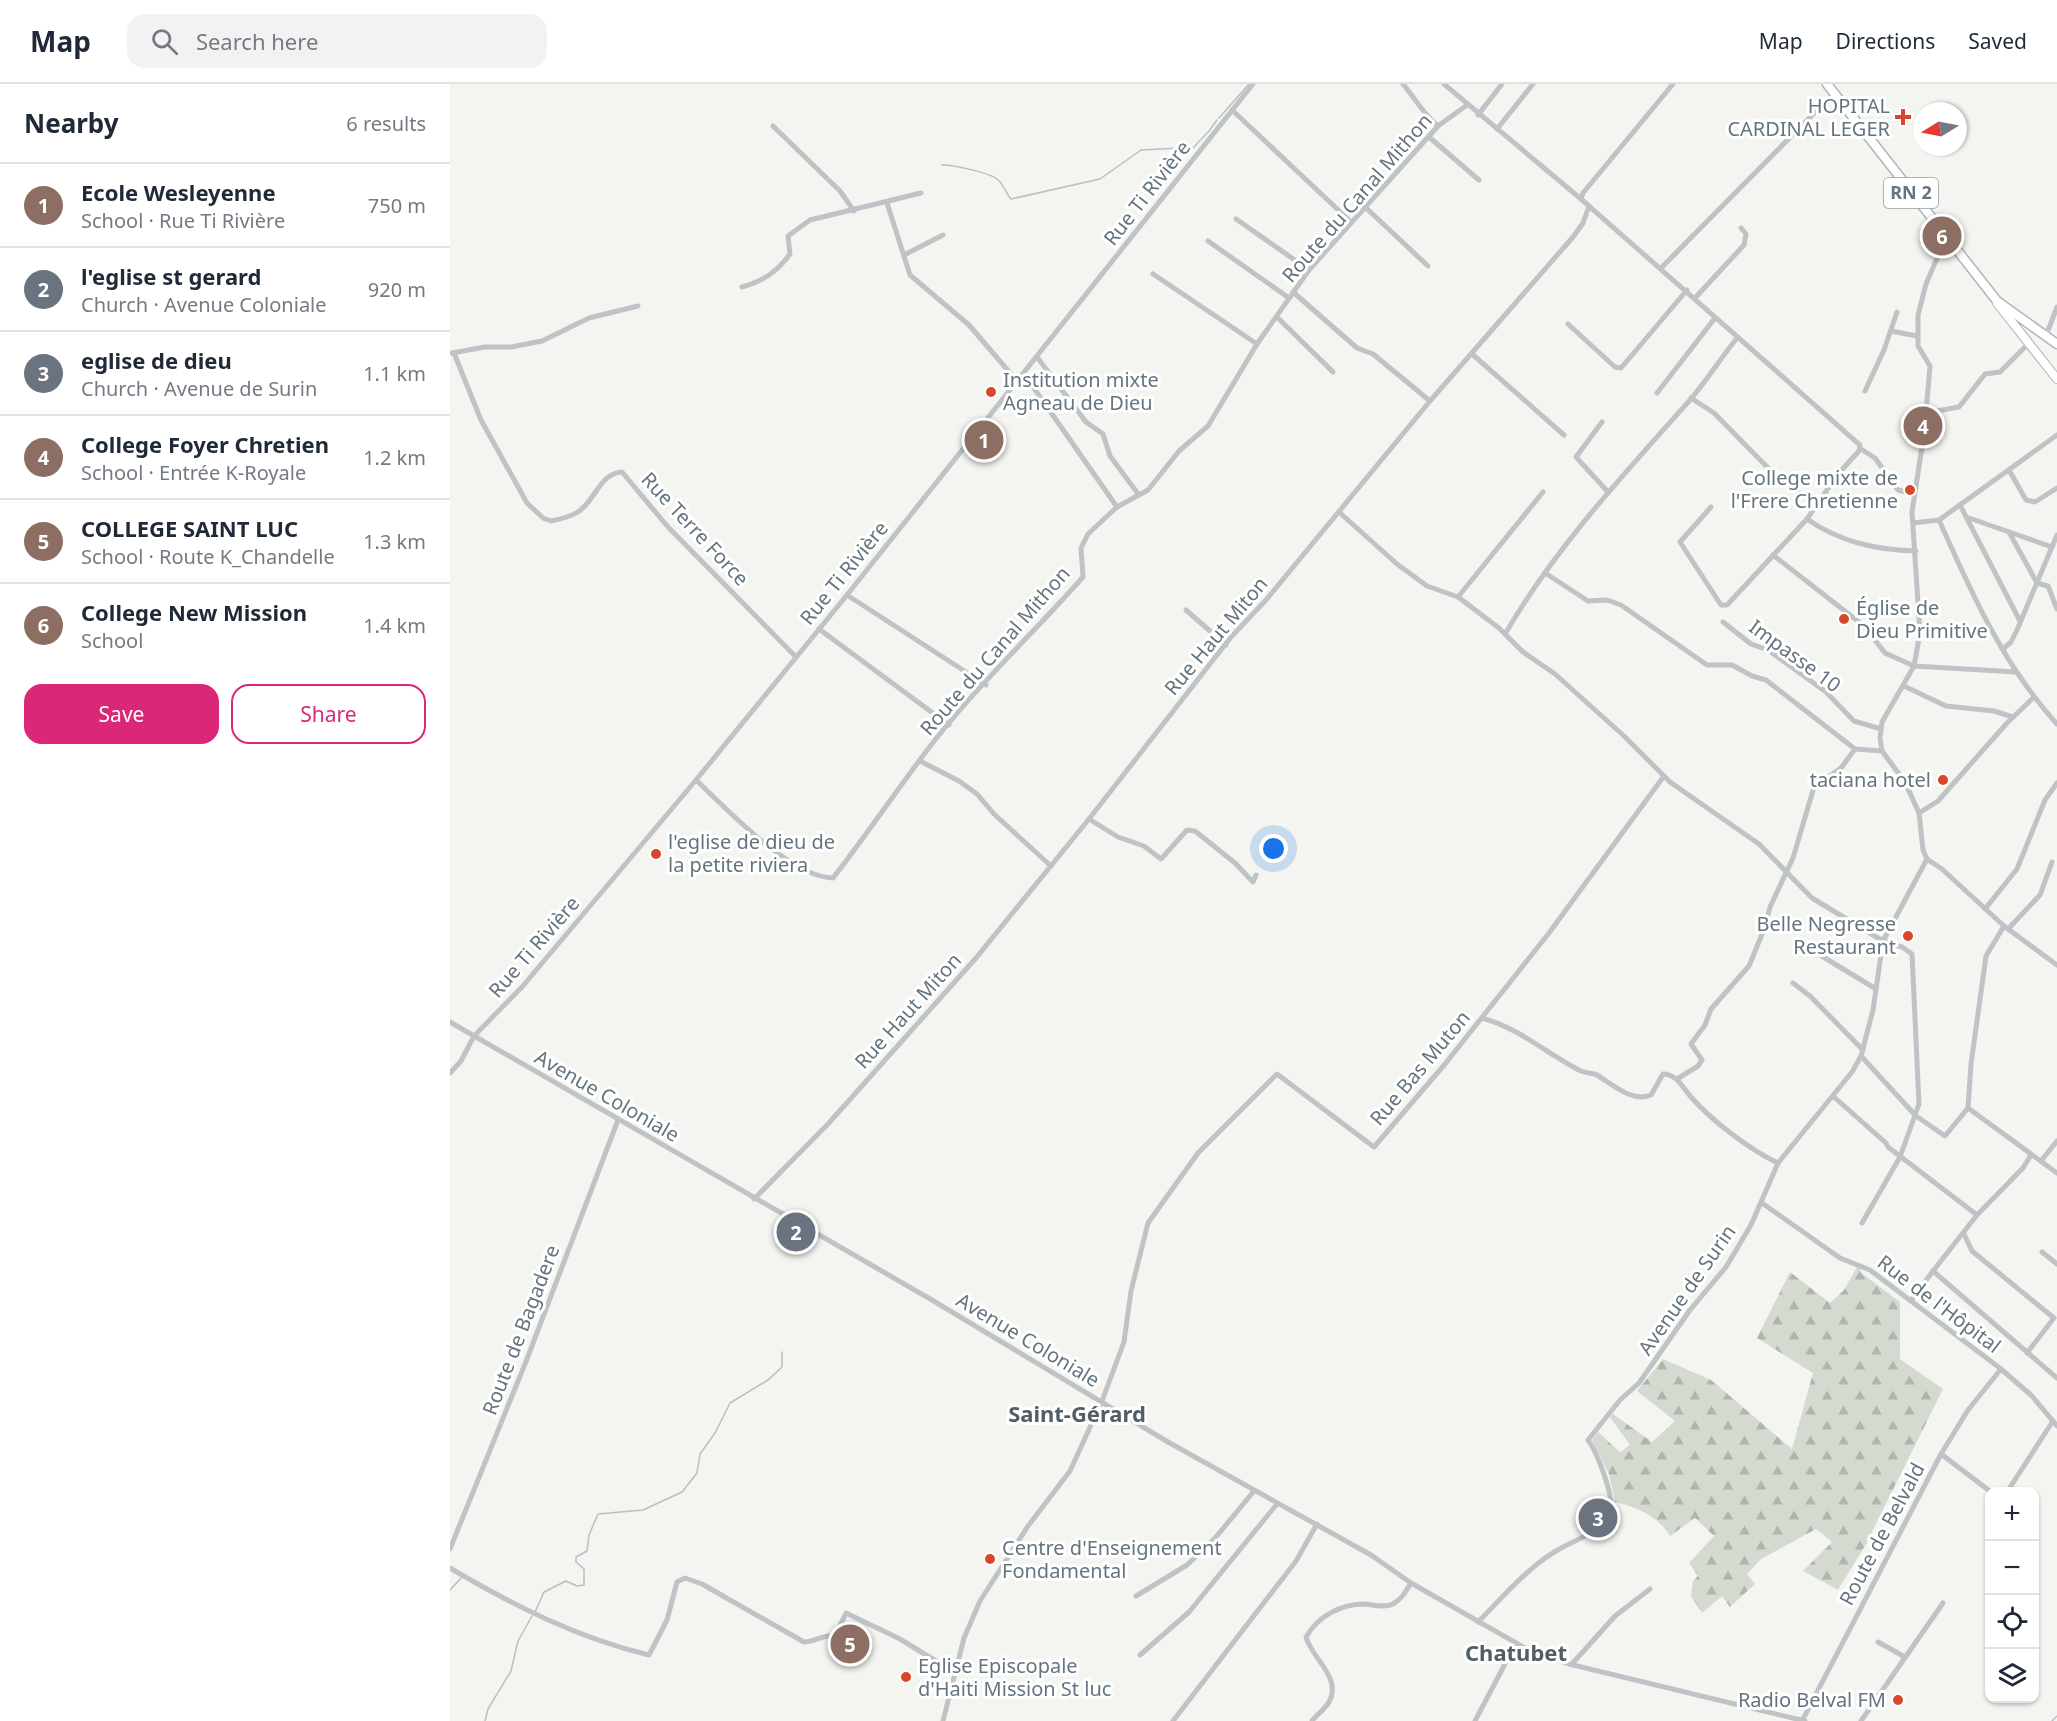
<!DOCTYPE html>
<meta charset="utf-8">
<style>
body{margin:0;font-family:"Noto Sans",sans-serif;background:#f2f2f3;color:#1f2937}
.controls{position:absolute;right:18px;bottom:18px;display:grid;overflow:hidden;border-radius:12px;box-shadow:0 2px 4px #0004}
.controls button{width:54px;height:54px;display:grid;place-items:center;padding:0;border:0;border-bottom:2px solid #e0e1e3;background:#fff;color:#1f2937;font:30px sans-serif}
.compass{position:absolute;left:1463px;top:18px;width:54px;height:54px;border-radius:50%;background:#fff;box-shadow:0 2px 4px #0004;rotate:260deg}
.you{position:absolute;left:824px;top:765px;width:21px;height:21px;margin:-15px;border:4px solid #fff;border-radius:50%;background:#1a73e8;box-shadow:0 0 0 9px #1a73e833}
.badge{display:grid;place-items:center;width:39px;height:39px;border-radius:50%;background:#db2777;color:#fff;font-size:20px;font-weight:700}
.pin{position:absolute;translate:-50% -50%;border:3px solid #fff;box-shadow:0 2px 6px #0006}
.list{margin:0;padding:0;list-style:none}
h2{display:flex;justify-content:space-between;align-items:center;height:78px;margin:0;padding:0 24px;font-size:26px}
h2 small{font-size:20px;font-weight:400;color:#747a83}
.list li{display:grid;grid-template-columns:39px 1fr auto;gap:18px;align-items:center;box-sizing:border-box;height:84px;padding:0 24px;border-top:2px solid #e0e1e3}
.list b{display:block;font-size:22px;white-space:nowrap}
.list p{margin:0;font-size:20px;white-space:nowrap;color:#747a83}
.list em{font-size:20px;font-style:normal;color:#747a83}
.actions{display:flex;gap:12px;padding:18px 24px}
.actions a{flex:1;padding:14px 0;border:2px solid #db2777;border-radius:18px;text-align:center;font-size:21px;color:#db2777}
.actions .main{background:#db2777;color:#fff}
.icon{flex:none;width:33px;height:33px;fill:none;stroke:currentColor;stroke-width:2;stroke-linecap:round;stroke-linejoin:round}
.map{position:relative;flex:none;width:1607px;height:1637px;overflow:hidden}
header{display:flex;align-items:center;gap:36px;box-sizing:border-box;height:84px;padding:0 30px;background:#fff;border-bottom:2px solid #e0e1e3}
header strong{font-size:28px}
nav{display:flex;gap:33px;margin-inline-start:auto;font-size:21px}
.search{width:420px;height:54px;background:#f2f2f3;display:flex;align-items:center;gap:15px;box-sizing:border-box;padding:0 21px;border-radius:18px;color:#747a83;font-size:22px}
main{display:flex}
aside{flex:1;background:#fff}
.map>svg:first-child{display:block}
.forest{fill:url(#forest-firs)}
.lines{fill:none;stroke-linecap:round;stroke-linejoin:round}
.stream{stroke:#b4c1c4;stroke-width:1.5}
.secondary-casing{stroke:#afb5b8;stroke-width:10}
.primary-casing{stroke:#b0b5b8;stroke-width:11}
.minor{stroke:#bfc3c6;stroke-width:5}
.secondary{stroke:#fff;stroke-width:8}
.primary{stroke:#fff;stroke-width:8}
.poi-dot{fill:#d8472b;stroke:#fff;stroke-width:2}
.labels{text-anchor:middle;stroke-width:6;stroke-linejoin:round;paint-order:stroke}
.shield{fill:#fff;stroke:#929ea5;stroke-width:1.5}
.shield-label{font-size:18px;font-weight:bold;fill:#64757f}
.poi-label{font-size:20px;fill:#64757f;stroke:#fff;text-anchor:end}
.street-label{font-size:20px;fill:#64757f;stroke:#fff}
.quarter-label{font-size:22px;font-weight:bold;fill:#525e65;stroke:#fff}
</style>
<header>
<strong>Map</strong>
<div class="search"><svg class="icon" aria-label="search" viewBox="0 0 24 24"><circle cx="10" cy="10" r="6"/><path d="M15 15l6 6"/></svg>Search here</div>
<nav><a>Map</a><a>Directions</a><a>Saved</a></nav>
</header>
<main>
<aside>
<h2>Nearby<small>6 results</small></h2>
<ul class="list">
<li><span class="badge" style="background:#8d6e63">1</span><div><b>Ecole Wesleyenne</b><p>School · Rue Ti Rivière</p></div><em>750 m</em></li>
<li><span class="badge" style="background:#6b7280">2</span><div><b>l'eglise st gerard</b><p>Church · Avenue Coloniale</p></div><em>920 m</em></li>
<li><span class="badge" style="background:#6b7280">3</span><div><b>eglise de dieu</b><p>Church · Avenue de Surin</p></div><em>1.1 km</em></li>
<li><span class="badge" style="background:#8d6e63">4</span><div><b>College Foyer Chretien</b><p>School · Entrée K-Royale</p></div><em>1.2 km</em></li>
<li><span class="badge" style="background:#8d6e63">5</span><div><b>COLLEGE SAINT LUC</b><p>School · Route K_Chandelle</p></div><em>1.3 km</em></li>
<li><span class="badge" style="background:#8d6e63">6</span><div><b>College New Mission</b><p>School</p></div><em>1.4 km</em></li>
</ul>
<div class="actions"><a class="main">Save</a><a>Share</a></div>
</aside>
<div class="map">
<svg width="1607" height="1637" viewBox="0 0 1607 1637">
<defs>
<pattern id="forest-firs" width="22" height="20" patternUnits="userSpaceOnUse" patternTransform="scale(1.5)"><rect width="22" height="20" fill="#d5dad1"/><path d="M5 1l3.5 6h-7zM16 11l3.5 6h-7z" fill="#b0b5af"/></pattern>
</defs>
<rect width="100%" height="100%" fill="#f4f4f0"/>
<path class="forest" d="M1407,1183L1411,1184L1410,1188L1450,1218V1275L1493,1305L1416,1460L1388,1506L1353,1487L1382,1458L1366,1445L1311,1475L1297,1490L1305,1500L1280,1523L1272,1512L1252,1529L1241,1512L1243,1497L1248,1492L1239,1479L1264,1452L1245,1434L1220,1452C1208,1432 1187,1423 1165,1418L1159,1390L1142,1356L1148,1348L1170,1368L1180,1361L1160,1333L1163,1330L1202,1358L1225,1337L1187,1307L1213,1275L1261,1296L1342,1365L1363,1289L1307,1254L1340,1188L1380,1219L1394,1206Z"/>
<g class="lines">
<g class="stream">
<polyline points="769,34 799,0"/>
<path d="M492,81C500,80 540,89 547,95C553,99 556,109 561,115L650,95L691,66L731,64L740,67L759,47L767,36"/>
<polyline points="0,1506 11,1494"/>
<polyline points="85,1528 94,1508 116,1497 127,1502 134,1501 134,1485 126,1478 126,1473 137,1467 139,1451 148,1430 193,1426 232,1408 247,1389 250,1370 265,1349 280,1319 318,1296 332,1283 332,1268"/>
<polyline points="35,1637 38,1625 61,1587 68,1557 82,1532"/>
<polyline points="1602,1637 1607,1632"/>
</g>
<defs>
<polyline id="secondary" points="1547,219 1607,295"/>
<polyline id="primary" points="1377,0 1547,217 1607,260"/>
</defs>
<use href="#secondary" class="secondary-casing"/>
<use href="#primary" class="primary-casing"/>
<g class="minor">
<path d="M953,0C965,14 973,30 988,42"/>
<polyline points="994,0 1131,115"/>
<polyline points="782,26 901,138"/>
<polyline points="1028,31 1052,0"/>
<polyline points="323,42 390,107 404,127"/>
<polyline points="1047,45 1083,0"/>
<polyline points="979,53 1029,96"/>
<polyline points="437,119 460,191 519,241 567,297"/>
<polyline points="1139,122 1410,361 1409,367 1388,390 1357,435"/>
<polyline points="915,123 978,182"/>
<polyline points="786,135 859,186"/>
<polyline points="758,157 839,214"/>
<polyline points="454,171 493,151"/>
<polyline points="1211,184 1384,9"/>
<polyline points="703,190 807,260"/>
<path d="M292,203C313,197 327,188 340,170L338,152L360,136L471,109"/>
<polyline points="843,208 907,264 923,270 980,317"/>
<polyline points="1245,214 1294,161 1296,150 1291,144"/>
<polyline points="827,233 883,288"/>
<polyline points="1118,240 1165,283 1171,284 1237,206"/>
<polyline points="1441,247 1467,252"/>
<polyline points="1596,252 1607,223"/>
<polyline points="2,269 35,263 61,263 92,257 139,234 188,222"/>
<path d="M4,269L31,336L77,419L93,434L101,437C111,435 120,433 128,428C145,417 150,389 172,388L218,443L346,573"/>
<polyline points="1022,270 1114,351"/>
<polyline points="587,273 636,338 653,350 660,372 689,411"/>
<polyline points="574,290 667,423"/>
<polyline points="1415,307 1434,266 1447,228"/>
<polyline points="1207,309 1265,234"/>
<polyline points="1241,314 1264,329 1330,396 1366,420"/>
<polyline points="1476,329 1509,323 1535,290 1550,288 1578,260"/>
<polyline points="1152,338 1126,373 1158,408"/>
<polyline points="1411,365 1425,374 1448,406 1463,410"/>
<polyline points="1559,386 1576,416 1585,418 1607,404"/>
<polyline points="1510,421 1570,537"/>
<path d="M1261,423L1230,458L1271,521H1277L1357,435C1390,458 1426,466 1466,467"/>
<polyline points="889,428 947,480 977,502 1008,513 1049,544 1073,568 1105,590 1174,652 1220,698 1309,760 1362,814 1433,857 1452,863 1462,870 1469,1020 1450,1073 1412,1139"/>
<polyline points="1516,433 1602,463"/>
<path d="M1489,436C1521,508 1553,581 1607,640"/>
<polyline points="1463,439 1489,436 1607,351"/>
<polyline points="1559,448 1587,499 1598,502 1607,525"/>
<polyline points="1323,471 1414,542 1435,569 1464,582 1566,588"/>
<polyline points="1095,489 1138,517 1157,516 1171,521 1257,581 1282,581 1302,592 1316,596 1405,665 1432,667"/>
<polyline points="397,511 536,601"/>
<polyline points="1008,513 1093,408"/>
<polyline points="736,526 776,561"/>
<polyline points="1273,538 1301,560 1318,566 1376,608 1404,637 1431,645"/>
<polyline points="369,545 499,641"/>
<path d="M1055,550C1105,464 1174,390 1240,316C1257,296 1271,274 1287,254"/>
<polyline points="1553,565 1561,558 1567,546 1607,451"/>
<polyline points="1454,602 1496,622 1544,627 1563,633"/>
<polyline points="470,677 509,697 527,710 544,730 601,782"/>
<path d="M246,696C277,725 340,793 383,794C415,753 444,710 475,669C522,606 581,552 633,493L631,464L638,450L667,423L698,406L729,367L758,342L807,260L859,186L988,42L1017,21"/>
<polyline points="1469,729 1488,717 1557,639 1583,614"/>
<polyline points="639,735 668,753 694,762 711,775 737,746 745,747 785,779 803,798 806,791"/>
<polyline points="1477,775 1473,766 1469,729 1455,698 1432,667 1430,654 1432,638 1464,582 1470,549 1462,428 1474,350 1480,282 1468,262 1468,231 1476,200 1488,172 1498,158"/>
<polyline points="1477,775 1492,785 1554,842 1607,881"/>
<polyline points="1535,825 1567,785 1595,716 1607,699"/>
<polyline points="1558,845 1590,811 1602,778"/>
<polyline points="1347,857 1426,905"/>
<polyline points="1343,899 1360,912 1413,966"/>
<path d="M1032,934C1069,944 1096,969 1129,986C1135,990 1142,988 1147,991C1162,1000 1182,1019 1201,1011L1213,990C1227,990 1233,1004 1241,1013C1261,1036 1300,1066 1328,1079"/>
<polyline points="0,938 482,1216 718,1358 921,1471 961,1499 1075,1564 1119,1580 1355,1637"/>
<polyline points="1411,972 1466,1032 1495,1052 1518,1024 1521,980 1536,872 1554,842"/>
<polyline points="0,989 11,977 24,952 72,903 246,696 397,511 803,0"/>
<polyline points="1227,995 1248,982 1252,976 1241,960 1255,941 1261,925 1299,882 1315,843 1320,823 1343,774 1364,703 1391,684 1405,665"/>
<polyline points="1384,1013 1436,1059 1438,1063 1527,1131"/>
<polyline points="1518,1024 1607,1089"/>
<polyline points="1581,1071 1573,1084 1527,1131 1483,1187 1607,1294"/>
<polyline points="1591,1077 1607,1057"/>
<polyline points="304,1115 378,1040 526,874 639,735 781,553 816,516 980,317 1123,153 1133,139 1139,122 1131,115 1133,109 1223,0"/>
<polyline points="1312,1119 1390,1174 1420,1186 1551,1285 1582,1312 1607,1342"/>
<polyline points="1514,1150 1522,1167 1604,1234 1577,1269"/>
<polyline points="1592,1168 1607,1180"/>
<polyline points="1461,1217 1483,1187"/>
<polyline points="1491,1370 1541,1408"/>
<polyline points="1557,1408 1603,1337"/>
<polyline points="0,1465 77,1275 168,1036"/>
<path d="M0,1484C63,1521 127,1554 199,1571L217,1536L227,1498L235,1494L252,1500L354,1558C365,1558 373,1550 385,1552L396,1529L450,1555L504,1588"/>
<polyline points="686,1512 737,1481 766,1453 804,1407"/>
<path d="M1028,1538C1055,1511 1081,1479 1115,1462C1129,1455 1153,1445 1160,1429C1166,1416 1147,1368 1138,1356L1170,1316L1189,1299L1240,1226L1276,1183L1301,1141L1328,1079L1402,988L1411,972L1423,926L1433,857L1477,775"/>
<polyline points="1428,1558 1455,1573"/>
<polyline points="690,1571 739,1528 827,1420"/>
<polyline points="1122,1580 1165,1532 1200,1505"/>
<polyline points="493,1637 514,1554 530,1517 578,1442 620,1387 652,1317 674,1258 681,1207 698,1139 748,1069 827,990 924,1063 995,980 1099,849 1214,692"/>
<polyline points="723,1637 846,1477 867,1440"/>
<path d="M862,1637C867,1630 877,1624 880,1616C891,1593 861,1573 856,1553C868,1532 891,1520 915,1520C925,1521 934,1524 943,1520C952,1515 956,1507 961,1499"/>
<polyline points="1025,1637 1066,1559"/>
<polyline points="1352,1637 1491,1370 1518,1326 1551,1285"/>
<polyline points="1411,1637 1493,1519"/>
</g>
<use href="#secondary" class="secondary"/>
<use href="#primary" class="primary"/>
</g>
<g class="poi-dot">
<path d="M1450 24h6v6h6v6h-6v6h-6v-6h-6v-6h6z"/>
<circle cx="541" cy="308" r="6"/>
<circle cx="1460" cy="406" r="6"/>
<circle cx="1394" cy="535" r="6"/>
<circle cx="1493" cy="696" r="6"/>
<circle cx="206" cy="770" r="6"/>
<circle cx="1458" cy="852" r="6"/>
<circle cx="540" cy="1475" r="6"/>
<circle cx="456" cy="1593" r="6"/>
<circle cx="1448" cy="1616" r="6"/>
</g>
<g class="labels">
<rect class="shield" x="1434" y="94" width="54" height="30" rx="4.5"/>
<g class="shield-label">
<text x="1461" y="115">RN 2</text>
</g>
<g class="poi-label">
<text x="1440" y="29">HOPITAL<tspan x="1440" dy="23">CARDINAL LEGER</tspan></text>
<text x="553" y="303" text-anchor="start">Institution mixte<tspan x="553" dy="23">Agneau de Dieu</tspan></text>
<text x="1448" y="401">College mixte de<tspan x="1448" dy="23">l'Frere Chretienne</tspan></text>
<text x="1406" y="531" text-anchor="start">Église de<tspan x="1406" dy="23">Dieu Primitive</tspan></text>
<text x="1481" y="703">taciana hotel</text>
<text x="218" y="765" text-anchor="start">l'eglise de dieu de<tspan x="218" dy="23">la petite riviera</tspan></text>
<text x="1446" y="847">Belle Negresse<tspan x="1446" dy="23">Restaurant</tspan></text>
<text x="552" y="1471" text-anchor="start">Centre d'Enseignement<tspan x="552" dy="23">Fondamental</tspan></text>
<text x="468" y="1589" text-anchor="start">Eglise Episcopale<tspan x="468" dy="23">d'Haiti Mission St luc</tspan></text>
<text x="1436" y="1623">Radio Belval FM</text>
</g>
<g class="street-label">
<text transform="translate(697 109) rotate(-52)" y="7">Rue Ti Rivière</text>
<text transform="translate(907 114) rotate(-49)" y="7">Route du Canal Mithon</text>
<text transform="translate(245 445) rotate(47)" y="7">Rue Terre Force</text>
<text transform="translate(394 489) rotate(-51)" y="7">Rue Ti Rivière</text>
<text transform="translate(766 552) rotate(-50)" y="7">Rue Haut Miton</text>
<text transform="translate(545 567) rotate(-49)" y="7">Route du Canal Mithon</text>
<text transform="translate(1345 572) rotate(36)" y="7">Impasse 10</text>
<text transform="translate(84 863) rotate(-49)" y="7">Rue Ti Rivière</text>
<text transform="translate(458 927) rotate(-48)" y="7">Rue Haut Miton</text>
<text transform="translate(970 984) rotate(-50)" y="7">Rue Bas Muton</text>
<text transform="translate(157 1012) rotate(30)" y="7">Avenue Coloniale</text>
<text transform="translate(1237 1206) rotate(-55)" y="7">Avenue de Surin</text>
<text transform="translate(1489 1220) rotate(37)" y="7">Rue de l'Hôpital</text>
<text transform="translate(71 1246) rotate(-69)" y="7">Route de Bagadere</text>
<text transform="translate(578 1256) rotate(31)" y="7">Avenue Coloniale</text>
<text transform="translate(1432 1450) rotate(-62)" y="7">Route de Belvald</text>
</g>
<g class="quarter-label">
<text x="627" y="1338">Saint-Gérard</text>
<text x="1066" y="1577">Chatubet</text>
</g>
</g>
</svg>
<div class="controls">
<button>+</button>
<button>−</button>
<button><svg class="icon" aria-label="locate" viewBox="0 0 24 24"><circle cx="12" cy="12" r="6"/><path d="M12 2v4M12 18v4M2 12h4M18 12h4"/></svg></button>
<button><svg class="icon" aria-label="layers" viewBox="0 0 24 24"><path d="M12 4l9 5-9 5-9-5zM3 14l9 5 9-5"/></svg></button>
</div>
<svg class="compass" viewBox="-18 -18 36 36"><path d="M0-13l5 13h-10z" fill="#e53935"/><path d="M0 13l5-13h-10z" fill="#747a83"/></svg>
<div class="you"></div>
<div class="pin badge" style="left:534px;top:356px;background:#8d6e63">1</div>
<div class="pin badge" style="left:346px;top:1148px;background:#6b7280">2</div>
<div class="pin badge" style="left:1148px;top:1434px;background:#6b7280">3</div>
<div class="pin badge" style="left:1473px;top:342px;background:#8d6e63">4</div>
<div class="pin badge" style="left:400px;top:1560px;background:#8d6e63">5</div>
<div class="pin badge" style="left:1492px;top:152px;background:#8d6e63">6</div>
</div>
</main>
